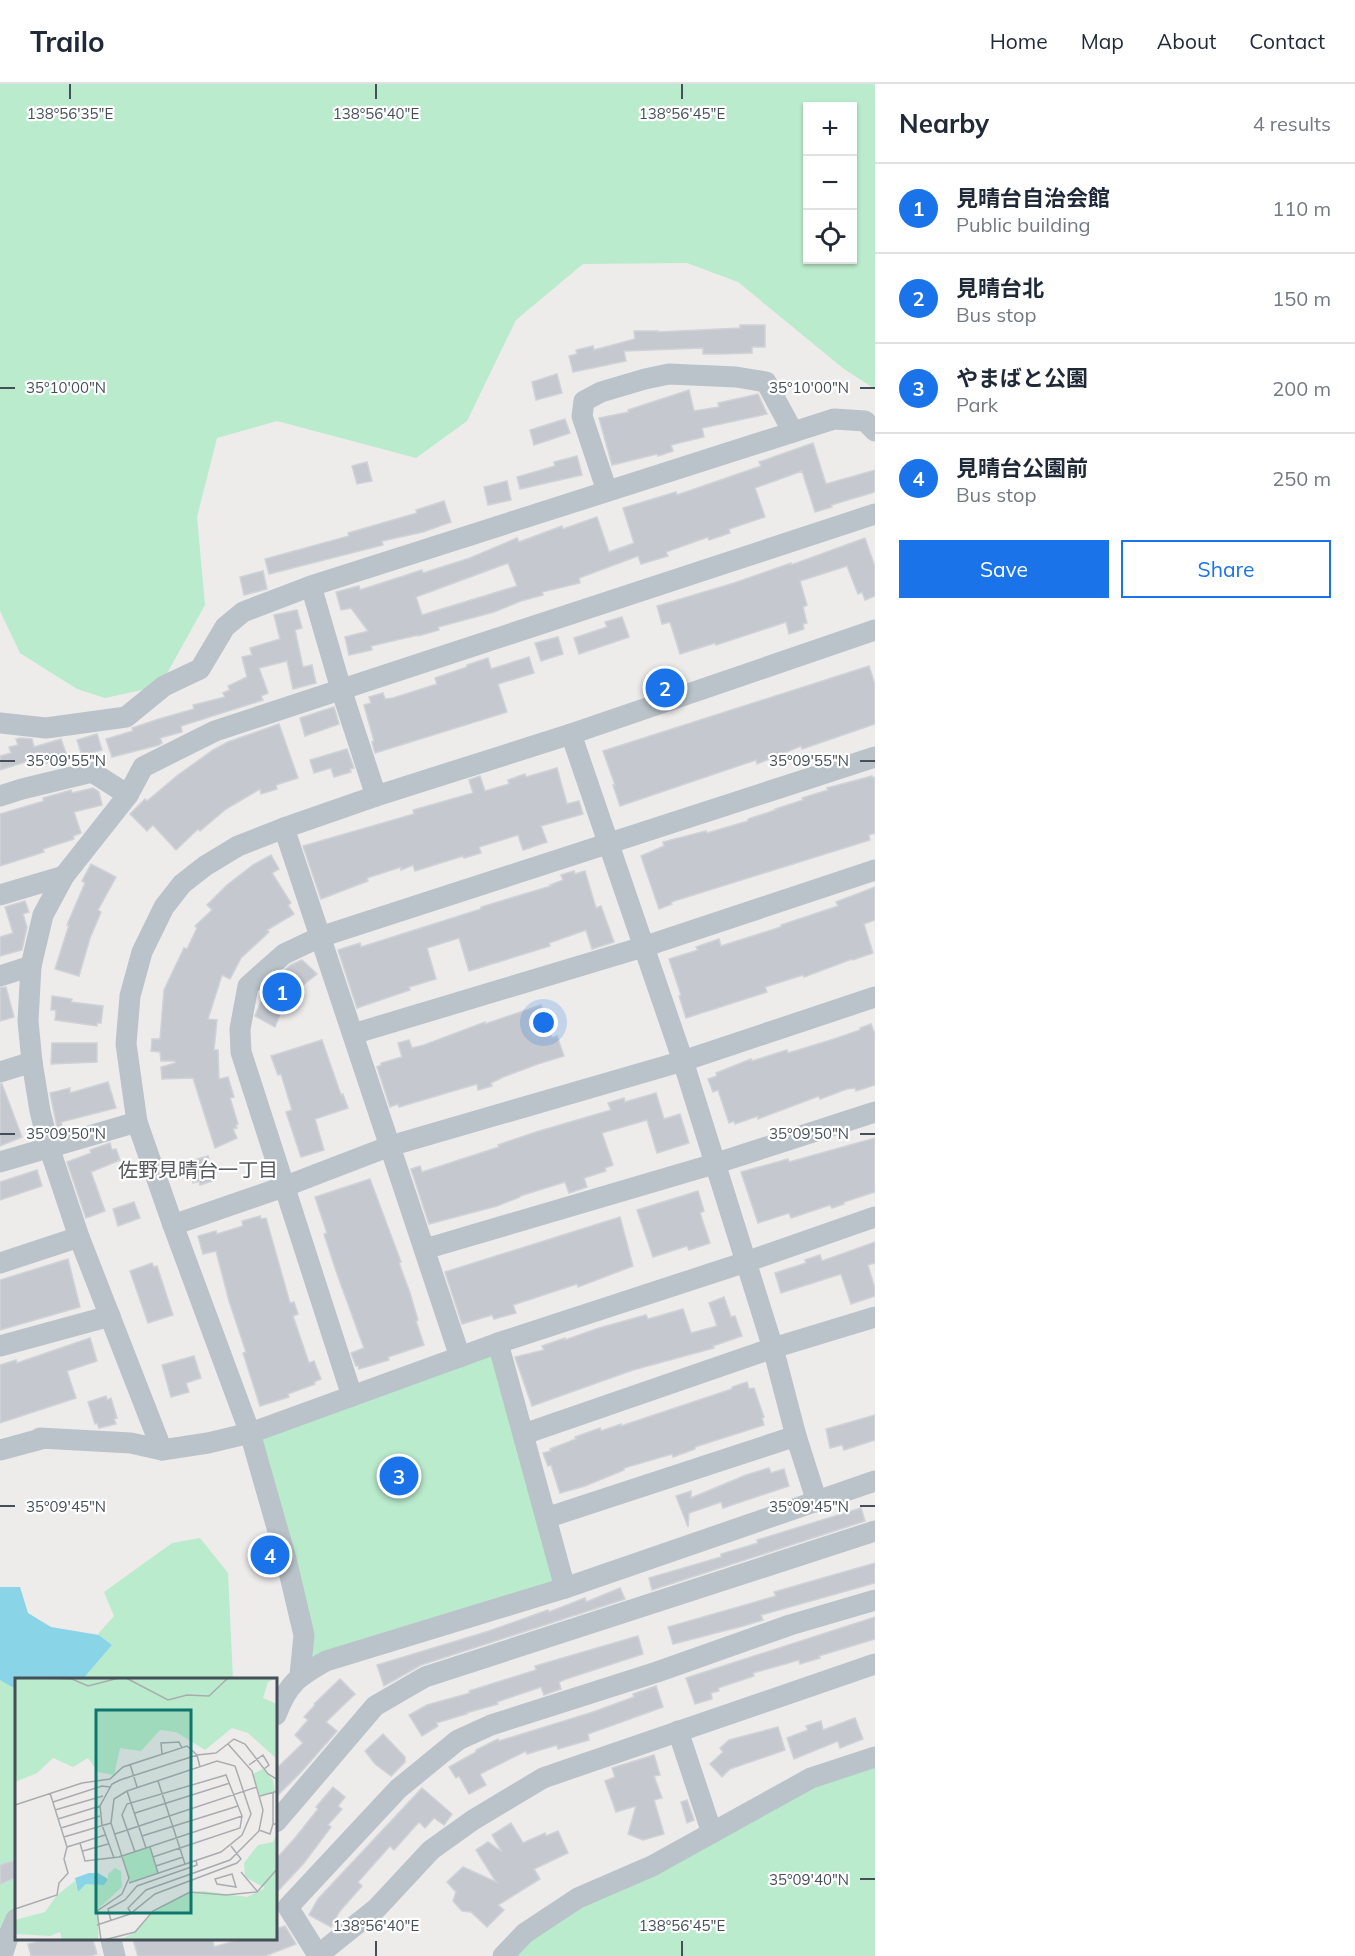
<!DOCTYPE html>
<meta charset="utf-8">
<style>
body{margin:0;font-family:Mulish,"Noto Sans JP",sans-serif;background:#f2f2f3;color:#1f2937}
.controls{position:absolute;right:18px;top:18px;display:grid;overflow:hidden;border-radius:0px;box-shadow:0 2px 4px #0004}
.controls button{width:54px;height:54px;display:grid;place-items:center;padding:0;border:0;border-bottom:2px solid #e0e1e3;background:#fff;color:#1f2937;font:30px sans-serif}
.you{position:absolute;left:544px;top:939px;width:21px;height:21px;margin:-15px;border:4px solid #fff;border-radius:50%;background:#1a73e8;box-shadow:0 0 0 9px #1a73e833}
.badge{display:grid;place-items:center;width:39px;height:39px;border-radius:50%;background:#1a73e8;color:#fff;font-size:20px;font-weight:700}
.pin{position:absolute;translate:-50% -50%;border:3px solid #fff;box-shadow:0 2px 6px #0006}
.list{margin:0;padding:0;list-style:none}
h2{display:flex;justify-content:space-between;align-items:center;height:78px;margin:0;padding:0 24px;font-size:26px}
h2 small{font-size:20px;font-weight:400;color:#747a83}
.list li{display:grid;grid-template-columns:39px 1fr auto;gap:18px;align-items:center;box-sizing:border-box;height:90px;padding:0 24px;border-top:2px solid #e0e1e3}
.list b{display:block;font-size:22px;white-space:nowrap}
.list p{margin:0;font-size:20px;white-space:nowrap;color:#747a83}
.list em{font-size:20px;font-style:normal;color:#747a83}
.actions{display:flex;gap:12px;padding:18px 24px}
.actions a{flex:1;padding:14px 0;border:2px solid #1a73e8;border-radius:0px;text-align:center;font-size:21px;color:#1a73e8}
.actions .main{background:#1a73e8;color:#fff}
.icon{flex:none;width:33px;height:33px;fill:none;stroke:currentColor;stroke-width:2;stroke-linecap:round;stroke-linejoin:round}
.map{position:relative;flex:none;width:875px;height:1872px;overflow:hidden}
header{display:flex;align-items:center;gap:36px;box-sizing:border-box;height:84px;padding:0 30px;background:#fff;border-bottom:2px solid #e0e1e3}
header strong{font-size:28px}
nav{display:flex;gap:33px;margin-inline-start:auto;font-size:21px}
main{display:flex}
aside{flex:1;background:#fff}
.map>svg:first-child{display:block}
.green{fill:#baebcc;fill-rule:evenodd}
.water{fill:#89d4e6}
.building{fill:#c5c8ce;stroke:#cfd2d7;stroke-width:1.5;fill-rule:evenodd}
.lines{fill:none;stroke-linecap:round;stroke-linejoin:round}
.minor{stroke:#bac3ca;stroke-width:21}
.ticks{fill:none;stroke:#454f57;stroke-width:2}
.labels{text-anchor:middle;stroke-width:4.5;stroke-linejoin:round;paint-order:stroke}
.neighbourhood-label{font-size:20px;fill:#585c60;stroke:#fff}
.inset-road{fill:none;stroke:#aaadb0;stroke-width:1.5}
.view{fill:#0f766e;fill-opacity:0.15;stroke:#0f766e;stroke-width:3}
.inset-edge{fill:none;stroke:#454f57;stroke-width:3}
.ticks-label{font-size:15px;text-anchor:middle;fill:#454f57;stroke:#fff;stroke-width:4.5;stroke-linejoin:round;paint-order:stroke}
</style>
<header>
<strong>Trailo</strong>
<nav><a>Home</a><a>Map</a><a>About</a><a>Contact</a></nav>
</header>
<main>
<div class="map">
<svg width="875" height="1872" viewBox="0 0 875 1872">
<rect width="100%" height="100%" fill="#eeebeb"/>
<g class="green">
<path d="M0,0H875V305L844,285L738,198L687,179L583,180L516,236L467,337L416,374L277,337L217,354L197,433L205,521L160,602L105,614L77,605L20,569L0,527ZM808,22H852V176H808Z"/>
<polygon points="498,1259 565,1504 300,1591 304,1551 250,1349"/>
<polygon points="200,1454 228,1489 233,1596 82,1596 112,1561 98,1550 114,1532 104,1508 172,1459"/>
<polygon points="0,1596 16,1603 16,1835 0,1872"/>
<polygon points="875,1679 875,1872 509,1872 566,1822 838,1685"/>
</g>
<polygon class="water" points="0,1503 20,1503 28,1529 51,1543 99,1551 112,1561 82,1596 16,1596 16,1605 0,1596"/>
<g class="building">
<polygon points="740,241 765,241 765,263 752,263 752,269 723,270 703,270 703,264 624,267 626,277 573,288 569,272 577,270 576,266 593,262 594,266 635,255 634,247 658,247 658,248 740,244"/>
<polygon points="557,290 562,309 536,316 532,298"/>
<polygon points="689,306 694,327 719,323 718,319 758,310 767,330 702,344 704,353 671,361 673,367 658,372 657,370 612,381 599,334 629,328 628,326"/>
<polygon points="565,335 570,349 534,361 530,346"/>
<path d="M813,359L826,400L875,386V408L831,421L832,423L815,428L802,387L755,404L765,433L729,445L730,449L709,456L708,453L666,468L668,472L641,480L638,472L579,494L580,499L542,508L543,511L521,517L494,528L438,543L439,546L418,552V551L371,562L372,566L349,571L345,553L368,547L351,524L341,526L336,508L359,502L360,506L422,486L423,489L470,474L517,454L519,458L562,442L563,445L597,433L609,468L634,459L623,424L676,408L677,411L761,382L759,378ZM508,479L517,502L422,531L416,513Z"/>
<polygon points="577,372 582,391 520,405 517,393 555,382 554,378"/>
<polygon points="367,378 372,397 357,400 352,382"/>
<polygon points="507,397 511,416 488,421 484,403"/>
<polygon points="444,417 451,438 423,448 382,457 383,461 269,490 265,475 349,452 348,449 417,429 416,426"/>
<polygon points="865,454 875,483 875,512 865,516 862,508 858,510 847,482 800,497 807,521 803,523 807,539 803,540 804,545 789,550 786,538 716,561 715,559 680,570 670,538 662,540 657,522 734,499 791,479 791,481"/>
<polygon points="263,487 267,505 244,511 240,493"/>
<polygon points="297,526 302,544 295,546 303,583 312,581 316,599 293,605 287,577 259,584 268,609 261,612 263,616 181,642 182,648 160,654 162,659 159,661 112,673 106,655 133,647 132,644 159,635 194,625 193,621 225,613 223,609 230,606 228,602 247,593 242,573 252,571 250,564 280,555 274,531"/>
<polygon points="622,533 629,553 579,570 574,554 607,543 605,538"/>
<polygon points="558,553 563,570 541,577 535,559"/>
<polygon points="529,573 534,589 498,600 507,628 375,669 372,658 374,657 364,621 371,619 369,613 383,609 385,615 393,614 437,600 435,594 467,583 467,581 488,574 491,585"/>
<polygon points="869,582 875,600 875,640 802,665 801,662 757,680 756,676 741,681 620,722 613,701 615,701 603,667"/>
<polygon points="334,623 339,640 305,652 300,634"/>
<polygon points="279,640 298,694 276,701 277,705 261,710 260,705 226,725 200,747 198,745 176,766 153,741 147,747 130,730 145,715 147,717 178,691 213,666 228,658"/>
<polygon points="97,650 102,666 82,672 77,656"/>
<polygon points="21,654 32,655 34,663 61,655 67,672 44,680 41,673 0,686 0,672 11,669 9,663 18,661 16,655"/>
<polygon points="347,665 354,684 350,685 351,688 334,693 331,684 314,689 310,676"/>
<polygon points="557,684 567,720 579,717 583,730 541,742 547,758 523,766 518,751 479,763 481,769 464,774 463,772 415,787 413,781 401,786 401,783 367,794 368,797 321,815 303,762 414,730 413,726 473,709 469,696 480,692 485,707 509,700 508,696 525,690 526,693"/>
<polygon points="872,692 872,694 875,693 875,749 869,751 870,756 671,818 672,820 659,825 641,772 664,762 663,758 706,747 707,749 748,737 748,735 776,726 775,725 803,716 802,714 828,706 827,704"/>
<polygon points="93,704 99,708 102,721 74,728 81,749 73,752 74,755 43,765 44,768 0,782 0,730 44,717 43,714 61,709 71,706 72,709"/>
<polygon points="271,771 279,785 272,789 291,819 288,821 294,830 267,846 269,848 241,874 230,895 222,891 208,935 217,936 214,966 218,966 219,995 228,993 234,1013 230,1014 238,1040 236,1041 237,1044 233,1045 237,1054 215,1064 193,994 162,995 161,983 175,979 175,977 161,977 160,968 151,967 152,955 160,955 164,906 184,864 187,865 197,844 195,842 212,826 207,821 227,801 253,781"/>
<polygon points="91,780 116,793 98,826 101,828 90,854 79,892 55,885 69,841 67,841 85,799 82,797"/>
<polygon points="574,787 575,790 585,787 596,824 601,822 614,858 592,865 586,846 549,859 550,862 469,887 459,854 427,864 436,895 409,903 410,906 357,924 338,866 360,859 361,863 481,825 481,823 551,802 550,801 563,796 561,791"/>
<polygon points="875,803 875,836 864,840 873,869 853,876 852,875 804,893 803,891 765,903 767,908 686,934 679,912 681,911 669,875 698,866 696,863 719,855 721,862 781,843 781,841 838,822 836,818"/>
<polygon points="25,817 29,828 23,830 27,843 22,866 0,872 0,853 13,849 5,823"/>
<polygon points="302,876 317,890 297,906 301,911 281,928 275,943 255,932 267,903 291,881"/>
<polygon points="6,903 14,933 0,937 0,904"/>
<polygon points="52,912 72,915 71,918 103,922 101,939 97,939 97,942 55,936 56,926 51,926"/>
<polygon points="541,921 552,954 557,952 564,972 538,980 503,993 491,999 492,1002 478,1006 477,1000 399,1023 398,1020 390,1023 377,983 381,981 381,979 402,973 398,959 409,956 412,964 424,961 485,938 485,940"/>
<polygon points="871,940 875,950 875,1001 856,1007 855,1004 847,1005 820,1015 819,1012 758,1035 758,1032 735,1040 734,1037 729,1039 718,1006 713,1008 708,995 717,992 716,989 751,975 752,977 787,966 788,969 831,956 860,946 860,944"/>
<polygon points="322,956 341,1011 343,1010 348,1024 315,1035 324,1066 301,1073 286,1028 292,1026 281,990 278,991 271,972"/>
<polygon points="52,959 97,959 97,978 51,980"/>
<polygon points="108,998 116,1024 61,1038 62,1042 57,1043 50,1009 70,1004 70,1009"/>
<polygon points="0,1000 2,1000 22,1053 0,1062"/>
<polygon points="656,1009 664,1035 680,1030 689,1059 657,1069 647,1036 602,1049 613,1081 605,1084 606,1087 584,1094 587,1103 569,1109 565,1098 520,1112 520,1113 497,1122 429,1140 411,1085 420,1082 422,1088 499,1063 498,1061 536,1048 611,1026 608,1019 624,1014 625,1018"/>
<polygon points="875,1054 875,1108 844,1118 844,1120 832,1124 830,1121 791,1134 789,1129 758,1139 741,1088 788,1075 789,1078"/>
<polygon points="110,1059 112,1066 116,1065 120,1076 91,1088 105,1127 86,1134 67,1078 91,1069 90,1066"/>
<polygon points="208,1072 215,1096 200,1101 199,1097 193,1099 187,1078"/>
<polygon points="37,1086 42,1102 0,1116 0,1098"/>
<polygon points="370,1095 401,1178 399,1179 410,1209 418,1236 416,1237 424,1261 388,1273 389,1276 359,1285 358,1281 356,1282 351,1269 364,1264 336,1187 324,1150 327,1149 315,1113"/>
<polygon points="698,1107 704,1127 700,1129 710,1159 689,1166 687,1162 653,1173 637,1126"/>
<polygon points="134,1118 140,1134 118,1142 113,1125"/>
<polygon points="260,1132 261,1135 266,1134 290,1219 294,1218 298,1230 293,1232 309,1279 314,1277 321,1295 314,1298 315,1300 288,1310 289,1313 260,1322 243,1269 246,1268 229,1217 216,1167 203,1170 198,1152 216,1147 217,1150 243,1142 242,1137"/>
<polygon points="620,1133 633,1182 578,1203 577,1200 513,1221 516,1229 494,1235 492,1231 462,1240 445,1188"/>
<polygon points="875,1158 875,1179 868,1181 875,1205 875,1212 851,1220 841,1190 781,1209 775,1189 806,1179 805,1176 820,1171 822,1177"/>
<polygon points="68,1175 80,1223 0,1246 0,1196"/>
<polygon points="152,1179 154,1183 157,1182 173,1231 148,1239 130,1187"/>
<polygon points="724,1213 731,1233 735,1232 742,1252 713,1262 714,1264 633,1286 532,1322 515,1273 544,1266 542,1262 565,1254 565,1256 599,1244 646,1231 648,1235 683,1225 691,1249 717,1242 709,1219"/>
<polygon points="90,1254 97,1277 67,1287 76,1314 0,1339 0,1281 16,1276 17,1279"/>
<polygon points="194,1272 201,1294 186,1299 189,1308 171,1313 162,1281"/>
<polygon points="747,1298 749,1305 754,1304 764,1333 762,1334 764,1341 695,1363 695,1365 673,1373 672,1370 624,1384 624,1386 585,1402 560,1409 551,1381 548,1382 543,1369 551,1367 550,1365 576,1355 575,1353 600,1344 601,1347 621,1340 621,1342 732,1305 732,1303"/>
<polygon points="106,1312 107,1316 111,1314 117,1334 114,1335 116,1340 99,1344 97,1339 95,1340 88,1318"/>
<polygon points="875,1331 875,1356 844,1366 842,1361 830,1364 826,1345"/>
<polygon points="769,1384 771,1389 784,1385 789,1402 723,1424 721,1418 689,1429 688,1443 676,1412 691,1407 691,1414 746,1391"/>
<polygon points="861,1424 865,1437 652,1506 649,1494 721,1473 721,1470 758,1459 757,1456"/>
<polygon points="875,1479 875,1499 761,1531 763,1536 743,1542 673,1560 668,1543 776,1512 774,1508"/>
<polygon points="620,1504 625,1515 421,1581 384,1602 377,1581 489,1547 548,1526 549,1528 585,1514 586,1518"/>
<polygon points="875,1533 875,1555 819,1572 820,1574 800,1580 799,1576 753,1589 754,1592 718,1604 719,1607 711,1609 712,1615 695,1620 686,1594"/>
<polygon points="638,1552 643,1570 566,1595 559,1598 561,1605 544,1611 541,1603 497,1618 498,1620 466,1629 467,1630 436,1639 438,1642 422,1652 409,1631 427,1621 470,1609 469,1607 536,1586 535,1582"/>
<polygon points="340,1595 355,1610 326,1638 337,1647 302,1687 276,1713 276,1685 303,1659 295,1651 308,1636 304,1633 315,1621 314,1620"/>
<polygon points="656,1602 663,1623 588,1650 589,1656 558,1665 557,1661 527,1670 526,1667 480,1690 486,1701 469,1710 459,1692 456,1694 449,1683 476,1668 476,1666 498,1655 499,1657 593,1628 634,1613 633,1610"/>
<polygon points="855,1634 863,1655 840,1664 838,1657 794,1675 787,1654 808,1646 806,1642 821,1637 823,1646"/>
<polygon points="778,1643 785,1666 730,1685 722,1693 710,1680 723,1668 720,1664 729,1656"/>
<polygon points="383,1650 405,1673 405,1678 391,1692 375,1680 365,1667"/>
<polygon points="654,1671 660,1691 654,1692 662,1714 654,1716 664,1750 643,1756 628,1750 636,1722 616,1728 605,1697 615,1693 612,1684"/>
<polygon points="333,1703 345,1713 338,1722 342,1725 328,1741 331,1743 304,1779 276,1809 276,1775 295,1754 318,1725 316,1723"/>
<polygon points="422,1704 452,1730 444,1741 434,1734 425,1744 419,1738 394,1766 390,1762 358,1798 362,1802 340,1827 331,1843 309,1831 318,1815"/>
<polygon points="687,1716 694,1736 687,1739 681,1718"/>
<polygon points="511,1739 523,1759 545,1749 546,1752 558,1747 568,1769 534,1785 540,1795 498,1821 504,1826 487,1843 471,1828 462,1827 453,1817 456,1808 447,1798 463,1783 496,1798 476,1766 488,1758 502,1768 492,1751"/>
<polygon points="16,1776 16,1794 0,1800 0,1781"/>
<polygon points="285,1842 296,1860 265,1872 138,1872 133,1856 213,1856 214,1863 237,1856 276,1856 276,1845"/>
<polygon points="45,1856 93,1856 97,1870 90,1872 31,1872 28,1860"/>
</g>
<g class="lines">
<g class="minor">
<polyline points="607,407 582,332 584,317 601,308 645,295 669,290 736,293 766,298 793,348"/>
<polyline points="311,502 341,605 376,712"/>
<polyline points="0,639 46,644 126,633 164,602 200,585 225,543 243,528 311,502 834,335 865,337 875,347"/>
<polyline points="571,650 683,977 773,1264 796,1352 817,1418"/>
<polyline points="0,712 22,705 92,688 128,711"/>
<polyline points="284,744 460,1273"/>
<polyline points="0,811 64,792"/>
<polyline points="0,892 31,882"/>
<polyline points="353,950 643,863 875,786"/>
<polyline points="0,988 32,978"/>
<polyline points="0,1078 137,1038"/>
<polyline points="173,1141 286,1102 390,1062 683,977 875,913"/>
<polyline points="425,1165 714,1080 875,1028"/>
<polyline points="0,1179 79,1153"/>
<polyline points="498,1259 565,1504"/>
<polyline points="0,1262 110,1232"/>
<polyline points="352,1312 241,968 240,945 248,902 284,870 320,853 875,673"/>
<polyline points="524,1350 773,1264 875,1233"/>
<polyline points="0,1366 41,1355 40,1354 131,1359 162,1366 208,1359 250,1349 498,1259 746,1178 875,1133"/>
<polyline points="162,1366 79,1153 49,1063 40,1027 32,978 28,937 31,882 43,831 64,792 128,711 143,683 215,647 875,430"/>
<polyline points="546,1434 796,1352"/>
<polyline points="300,1591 304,1551 286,1475 250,1349 173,1141 137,1038 126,960 130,912 142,868 164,823 182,800 205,782 238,762 284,744 376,712 571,650 875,546"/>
<path d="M276,1631C288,1599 298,1593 326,1577L565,1504L875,1397"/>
<polyline points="678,1647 712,1749"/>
<polyline points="276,1738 375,1622 425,1593 875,1447"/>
<polyline points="111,1856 115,1872"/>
<polyline points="318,1871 288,1823 398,1705 458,1656 491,1641 657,1588 790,1541 875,1516"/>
<polyline points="2,1872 8,1853 16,1835"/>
<polyline points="317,1872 377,1824 431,1766 473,1736 543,1694 875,1580"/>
<polyline points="503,1872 525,1849 578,1814 652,1782 811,1694 875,1673"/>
</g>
</g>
<path class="ticks" d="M70,0V15M376,0V15M682,0V15M0,304H15M860,304H875M0,677H15M860,677H875M0,1050H15M860,1050H875M0,1422H15M860,1422H875M860,1795H875M376,1857V1872M682,1857V1872"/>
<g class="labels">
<g class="neighbourhood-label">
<text x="198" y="1093">佐野見晴台一丁目</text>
</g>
</g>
<g transform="translate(15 1594)">
<rect width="262" height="262" fill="#eeebeb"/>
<path d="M0,0H261L253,4L248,20L262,26V81L233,55L217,50L190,72L161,54L145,52L126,73L105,70L99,97L83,94L73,80L58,89L38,80L22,95L0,104ZM248,91L258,102L260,114L245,118L238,96ZM262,156V262H104L117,256L143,230L172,215L188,213L232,219L250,210L230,199L229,185L243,167L258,164ZM135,169L143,195L114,205L108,178ZM100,190L106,193L107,209L84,230L83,262H47L45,254L35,258L0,256V242L30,234L42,217L60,203L63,214L71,206L93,202V196Z" fill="#baebcc"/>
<path d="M74,195H83L93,201L89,207L71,206L63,214L60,200Z" fill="#89d4e6"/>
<path class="inset-road" d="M29,0L57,1L73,8L104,0M111,0L153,22L172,17L194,18L213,0M147,76L146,65L164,64L167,70M115,86L122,109M234,87L248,77L254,87L249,91M143,103L170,186M112,113L131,170M258,114V146M245,118L263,113M38,124L87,108L95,109M0,127L67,105L95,101L108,89L172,68L182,77L185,89M40,132L88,118M120,135L215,105M43,141L85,128M46,150L85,138M244,152L255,156L258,146H263M100,156L242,109M127,158L223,128M49,159L96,145M65,165L90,157M52,169L65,165L70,183L104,179L227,138M135,169L143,195M68,173L93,166M120,174L107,137L112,126L211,97L227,138L225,150L138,179M99,180L87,147L85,128L97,106L105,102L182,77L201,75L219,61L230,66L253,96L263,102M141,188L168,179M226,194L242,213M217,196L221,209L202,206L200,201ZM0,231L42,217L44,205L53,195L49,181L52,169L35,115M116,235L113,230L131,212L215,182L244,153L248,132L237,93L213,66M96,243L93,231L110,222L122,208L182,187L181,182M82,247L115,236L140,216L222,185L226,181L216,168M86,262L82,233L107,216L114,200L96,145L99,121L112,113L202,83L220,88L236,136L227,157L206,174L114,205M89,262L120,254L138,233L175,214L211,217L242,214L263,190"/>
<path class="view" d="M81,32H176V235H81Z"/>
<rect width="262" height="262" class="inset-edge"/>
</g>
<g class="ticks-label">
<text x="70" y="35">138°56'35"E</text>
<text x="376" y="35">138°56'40"E</text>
<text x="682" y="35">138°56'45"E</text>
<text x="66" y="309">35°10'00"N</text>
<text x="809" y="309">35°10'00"N</text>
<text x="66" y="682">35°09'55"N</text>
<text x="809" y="682">35°09'55"N</text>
<text x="66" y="1055">35°09'50"N</text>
<text x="809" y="1055">35°09'50"N</text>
<text x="66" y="1428">35°09'45"N</text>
<text x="809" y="1428">35°09'45"N</text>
<text x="809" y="1801">35°09'40"N</text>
<text x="376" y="1847">138°56'40"E</text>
<text x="682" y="1847">138°56'45"E</text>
</g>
</svg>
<div class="controls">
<button>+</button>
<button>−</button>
<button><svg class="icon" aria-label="locate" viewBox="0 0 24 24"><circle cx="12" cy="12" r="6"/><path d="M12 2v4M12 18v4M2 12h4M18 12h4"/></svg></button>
</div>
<div class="you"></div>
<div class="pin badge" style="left:282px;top:908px">1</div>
<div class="pin badge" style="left:665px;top:604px">2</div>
<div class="pin badge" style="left:399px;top:1392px">3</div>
<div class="pin badge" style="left:270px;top:1471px">4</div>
</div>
<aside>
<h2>Nearby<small>4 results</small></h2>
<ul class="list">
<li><span class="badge">1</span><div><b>見晴台自治会館</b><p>Public building</p></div><em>110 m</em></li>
<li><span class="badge">2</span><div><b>見晴台北</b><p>Bus stop</p></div><em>150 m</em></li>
<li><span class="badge">3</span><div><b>やまばと公園</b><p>Park</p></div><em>200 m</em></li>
<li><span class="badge">4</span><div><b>見晴台公園前</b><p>Bus stop</p></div><em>250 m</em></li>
</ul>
<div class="actions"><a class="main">Save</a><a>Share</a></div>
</aside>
</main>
